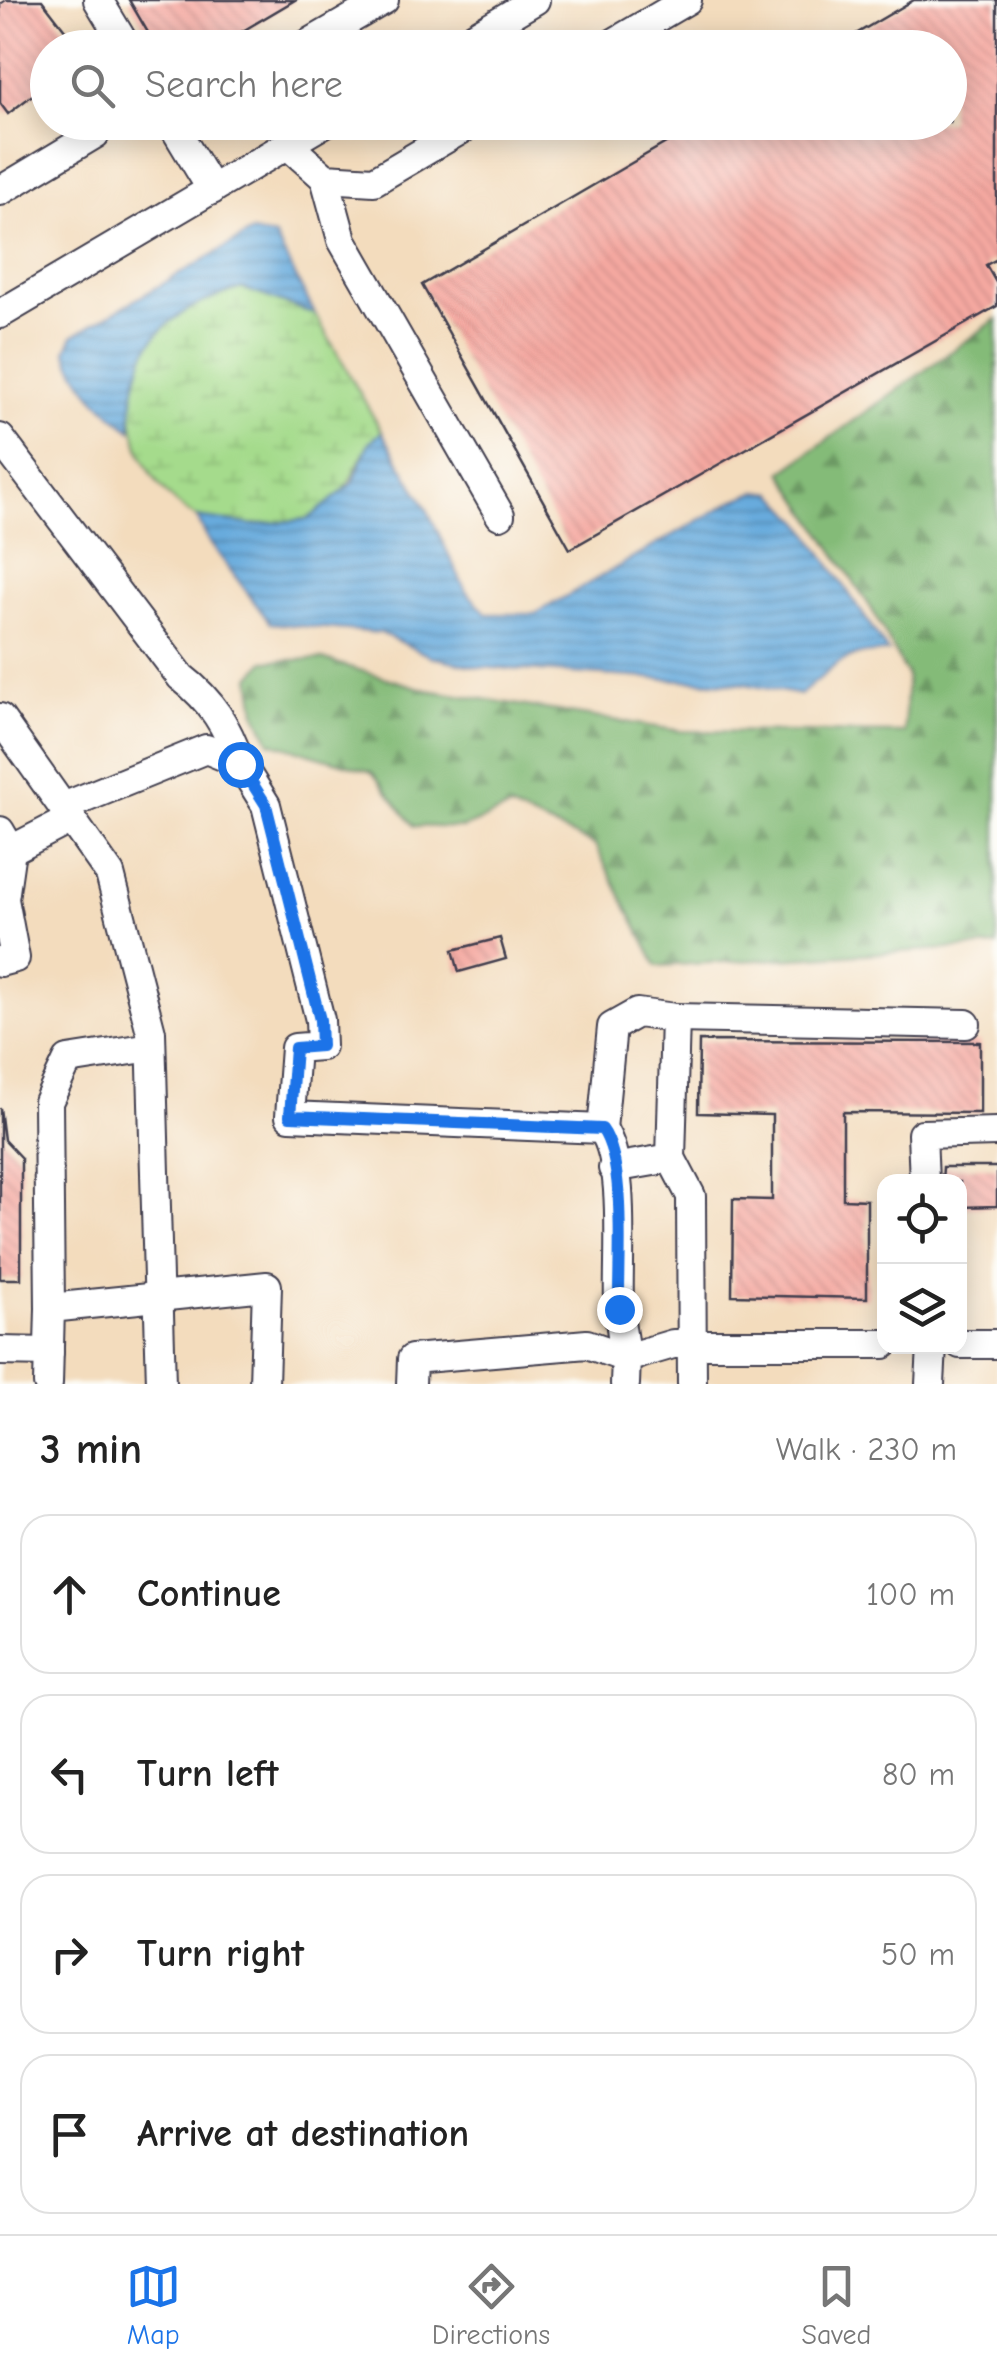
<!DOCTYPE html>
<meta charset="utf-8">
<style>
body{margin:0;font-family:"Comic Neue",sans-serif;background:#f6f6f6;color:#222}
.controls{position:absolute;right:30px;bottom:30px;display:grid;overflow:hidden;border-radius:20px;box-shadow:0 5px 25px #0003}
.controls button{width:90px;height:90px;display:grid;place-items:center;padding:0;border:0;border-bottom:2px solid #e0e0e0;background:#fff;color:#222;font:50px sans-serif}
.stop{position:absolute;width:30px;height:30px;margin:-22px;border:8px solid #1a73e8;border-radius:50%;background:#fff}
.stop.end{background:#1a73e8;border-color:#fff;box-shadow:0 2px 10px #0008}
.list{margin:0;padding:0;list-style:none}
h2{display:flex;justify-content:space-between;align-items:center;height:130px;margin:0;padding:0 40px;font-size:42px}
h2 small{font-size:32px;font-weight:400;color:#767676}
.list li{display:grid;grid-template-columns:65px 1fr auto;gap:30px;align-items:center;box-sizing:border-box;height:160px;margin:0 20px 20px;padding:0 20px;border:2px solid #e0e0e0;border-radius:30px}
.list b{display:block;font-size:38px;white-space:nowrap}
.list em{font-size:32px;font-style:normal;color:#767676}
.icon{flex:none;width:55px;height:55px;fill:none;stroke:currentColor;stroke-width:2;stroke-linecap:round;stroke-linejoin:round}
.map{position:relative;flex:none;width:997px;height:1384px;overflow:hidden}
.search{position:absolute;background:#fff;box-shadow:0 5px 25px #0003;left:30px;right:30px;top:30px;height:110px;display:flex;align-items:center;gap:25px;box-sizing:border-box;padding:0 35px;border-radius:55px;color:#767676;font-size:38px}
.sheet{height:850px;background:#fff}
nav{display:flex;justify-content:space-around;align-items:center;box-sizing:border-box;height:140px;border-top:2px solid #e0e0e0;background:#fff;font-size:28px;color:#767676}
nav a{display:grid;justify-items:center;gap:5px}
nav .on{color:#1a73e8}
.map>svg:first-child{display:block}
.forest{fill:url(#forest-firs);stroke:#536e5a;stroke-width:2.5}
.wetland{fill:url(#wetland-marsh);stroke:#647e64;stroke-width:2.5}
.water{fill:url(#water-rules);stroke:#45668c;stroke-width:2.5}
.building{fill:url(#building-back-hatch)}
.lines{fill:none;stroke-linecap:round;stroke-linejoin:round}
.minor-casing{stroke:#413e4e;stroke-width:32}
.minor{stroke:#fff;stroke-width:28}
.route{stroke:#1a73e8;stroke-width:12}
</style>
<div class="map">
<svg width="997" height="1384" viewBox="0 0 997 1384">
<defs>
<pattern id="forest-firs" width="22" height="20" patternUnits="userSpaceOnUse" patternTransform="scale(2.5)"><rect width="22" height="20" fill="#84bb78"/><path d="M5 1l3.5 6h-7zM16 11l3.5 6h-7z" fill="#6c9864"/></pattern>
<pattern id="wetland-marsh" width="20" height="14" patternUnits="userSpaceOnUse" patternTransform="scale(2.5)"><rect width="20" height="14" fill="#a5db8c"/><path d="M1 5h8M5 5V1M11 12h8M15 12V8" fill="none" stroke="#8ebc7a"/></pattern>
<pattern id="water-rules" width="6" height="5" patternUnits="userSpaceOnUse" patternTransform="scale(2.5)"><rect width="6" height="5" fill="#68abdd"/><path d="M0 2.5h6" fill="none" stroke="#558bb4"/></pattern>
<pattern id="building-back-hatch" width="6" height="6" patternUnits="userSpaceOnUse" patternTransform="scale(2.5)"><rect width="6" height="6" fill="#f5a8a0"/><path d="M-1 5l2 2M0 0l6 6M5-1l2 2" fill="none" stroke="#d2908b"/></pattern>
</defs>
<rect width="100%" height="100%" fill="#fdfcf7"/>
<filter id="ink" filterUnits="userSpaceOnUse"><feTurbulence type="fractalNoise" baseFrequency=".01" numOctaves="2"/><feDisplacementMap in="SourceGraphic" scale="20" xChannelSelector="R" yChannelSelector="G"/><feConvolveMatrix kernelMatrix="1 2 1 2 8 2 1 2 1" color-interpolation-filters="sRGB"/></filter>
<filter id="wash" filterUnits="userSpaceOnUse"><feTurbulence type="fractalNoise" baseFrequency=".0048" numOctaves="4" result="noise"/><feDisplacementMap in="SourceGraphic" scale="40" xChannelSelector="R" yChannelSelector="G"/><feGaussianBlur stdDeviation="2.25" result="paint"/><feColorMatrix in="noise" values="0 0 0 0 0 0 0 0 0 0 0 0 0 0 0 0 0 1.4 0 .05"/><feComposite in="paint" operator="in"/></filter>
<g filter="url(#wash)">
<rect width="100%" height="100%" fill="#f3dcbd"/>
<polygon class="forest" points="997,319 997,946 657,966 595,845 510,808 463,828 414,826 372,772 270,742 256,712 251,677 265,661 322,659 427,690 681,731 904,733 907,675 871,608 782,472"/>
<path class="wetland" d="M242,288L315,314L382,432C350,456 359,496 311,517C300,522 285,522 273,523C252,525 217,528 198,518C137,486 110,397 150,339C169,311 212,297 242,288Z"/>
<g class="water">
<path d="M252,232L275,237L315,314L242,288C158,314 134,342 131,430C102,408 79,385 66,351L73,336Z"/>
<polygon points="382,432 426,507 466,591 487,614 535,614 733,501 758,491 774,493 803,524 888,652 859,654 838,663 800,695 745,684 477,667 432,657 381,633 270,623 208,540 197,517 254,525 308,519 353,483 369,442"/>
</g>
<g id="blocks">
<g class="building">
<polygon points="6,0 42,0 79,48 48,48 48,83 8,114 0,103 0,4"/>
<polygon points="129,0 295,0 214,48 157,48"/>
<polygon points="914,0 997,0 997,259 986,265 997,284 997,306 570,549 422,285 702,122 950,122 950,48 832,48"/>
<polygon points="500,938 506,959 459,972 453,950"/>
<polygon points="699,1041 980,1042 980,1113 843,1112 843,1199 867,1200 867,1298 732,1295 733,1199 772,1200 772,1115 698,1113"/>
<polygon points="0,1108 4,1140 21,1158 21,1279 0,1279"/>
<polygon points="943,1167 997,1167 997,1206 960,1207 960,1182 942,1182"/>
</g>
</g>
</g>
<g filter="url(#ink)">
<use href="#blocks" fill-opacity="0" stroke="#413e4e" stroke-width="2.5"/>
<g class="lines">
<defs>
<g id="minor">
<polyline points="98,0 127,48"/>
<polyline points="301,48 384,0"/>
<polyline points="454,48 535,0"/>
<polyline points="605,48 687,0"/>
<polyline points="171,122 212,190"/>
<polyline points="288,145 325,178 374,181 474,122"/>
<polyline points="325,178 342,240 500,515"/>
<polyline points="0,191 95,134"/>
<polyline points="0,314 326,122"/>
<path d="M0,438L181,677C212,701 227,726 240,763"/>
<polyline points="0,718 110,874 151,1032 161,1384"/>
<path d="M63,807L206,749L240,763L266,805L320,1020L321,1046L295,1048L290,1116L602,1129C627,1163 617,1261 619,1304C619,1322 623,1340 626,1358L587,1344L412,1359L411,1384"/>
<polyline points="0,831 11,850 71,819"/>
<polyline points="0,962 15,958 4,899 11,850"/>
<polyline points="675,1018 966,1024"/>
<polyline points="602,1129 612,1027 637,1013 675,1018 671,1158 613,1168"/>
<polyline points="671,1158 691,1196 692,1384"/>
<polyline points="924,1182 922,1134 997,1132"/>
<polyline points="50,1308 48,1102 68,1060 151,1047"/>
<polyline points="960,1344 997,1344"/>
<polyline points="0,1351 49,1352"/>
<polyline points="48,1384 50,1308 267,1286 264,1384"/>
<polyline points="625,1384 626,1358 673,1344 884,1344"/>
<polyline points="930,1384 932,1346"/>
</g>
</defs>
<use href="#minor" class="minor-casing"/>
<use href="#minor" class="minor"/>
</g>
</g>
<g class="lines" filter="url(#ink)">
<path class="route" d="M240,764L266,805L320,1020L321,1046L295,1048L290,1116L602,1129C627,1163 618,1265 619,1309"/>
</g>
</svg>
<div class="controls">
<button><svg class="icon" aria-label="locate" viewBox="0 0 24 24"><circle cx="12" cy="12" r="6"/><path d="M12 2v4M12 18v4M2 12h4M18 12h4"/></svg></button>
<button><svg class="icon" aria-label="layers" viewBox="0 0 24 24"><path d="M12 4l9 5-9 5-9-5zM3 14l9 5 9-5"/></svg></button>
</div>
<div class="stop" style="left:240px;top:764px"></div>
<div class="stop end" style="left:619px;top:1309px"></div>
<div class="search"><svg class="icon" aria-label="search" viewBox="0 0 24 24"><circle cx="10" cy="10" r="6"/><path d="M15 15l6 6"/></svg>Search here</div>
</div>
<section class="sheet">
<h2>3 min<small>Walk · 230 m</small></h2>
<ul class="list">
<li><svg class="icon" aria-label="ahead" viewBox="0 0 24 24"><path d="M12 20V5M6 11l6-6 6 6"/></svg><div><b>Continue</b></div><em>100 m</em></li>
<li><svg class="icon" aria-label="left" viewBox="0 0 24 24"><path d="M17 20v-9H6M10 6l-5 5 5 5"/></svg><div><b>Turn left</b></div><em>80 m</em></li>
<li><svg class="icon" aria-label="right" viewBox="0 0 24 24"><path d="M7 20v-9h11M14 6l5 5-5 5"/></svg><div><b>Turn right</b></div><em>50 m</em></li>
<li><svg class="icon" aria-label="arrive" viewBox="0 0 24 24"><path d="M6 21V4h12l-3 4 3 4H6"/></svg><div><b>Arrive at destination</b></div></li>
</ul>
</section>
<nav>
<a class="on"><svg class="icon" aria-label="map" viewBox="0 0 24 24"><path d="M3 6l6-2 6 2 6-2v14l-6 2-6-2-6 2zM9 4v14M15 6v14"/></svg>Map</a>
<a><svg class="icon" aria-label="directions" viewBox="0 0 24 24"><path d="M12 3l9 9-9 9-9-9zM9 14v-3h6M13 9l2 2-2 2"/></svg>Directions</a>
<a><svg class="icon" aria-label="saved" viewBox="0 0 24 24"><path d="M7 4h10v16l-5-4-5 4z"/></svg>Saved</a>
</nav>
